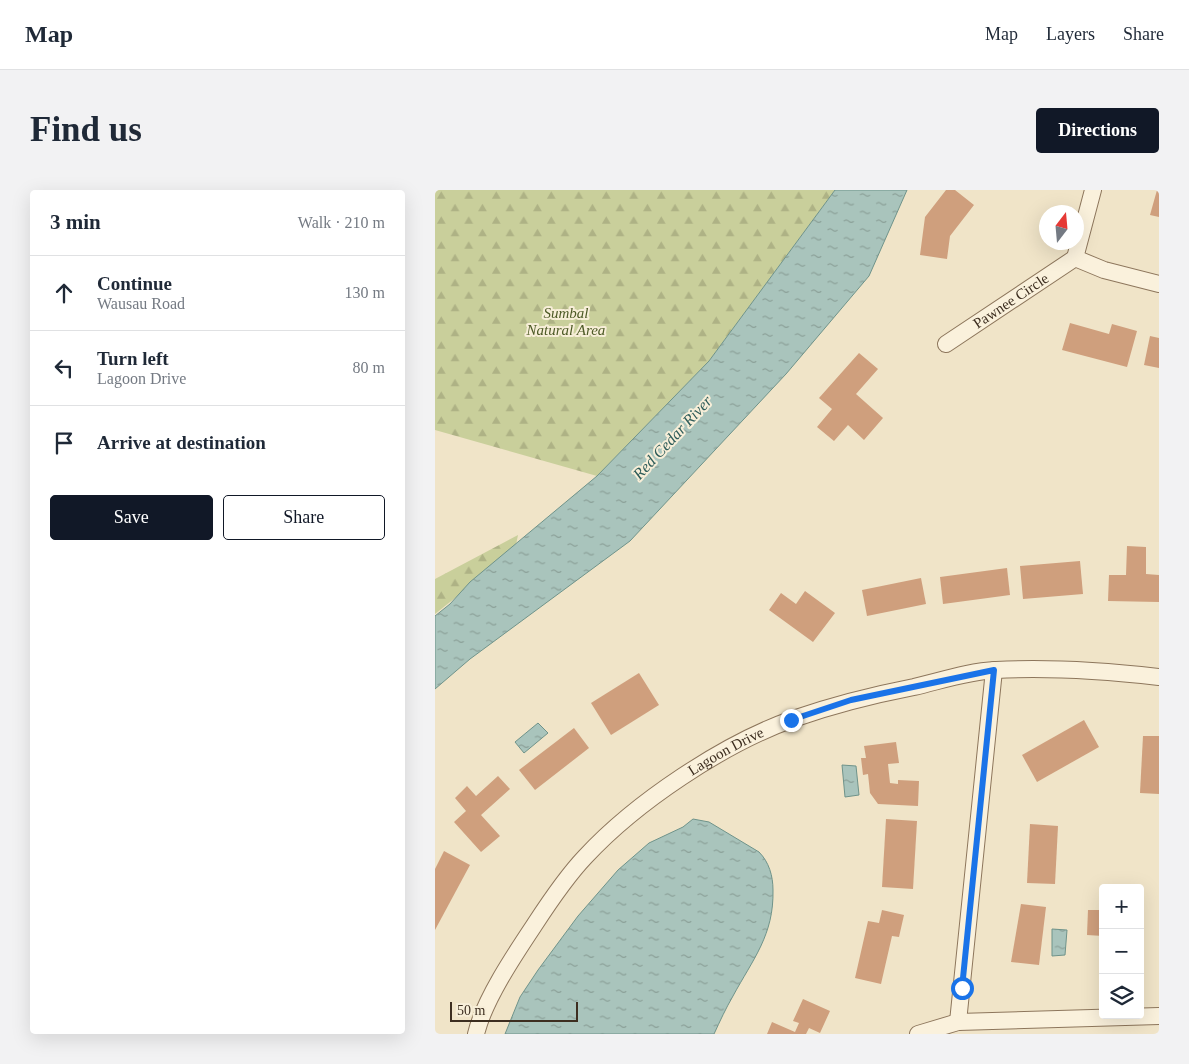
<!DOCTYPE html>
<meta charset="utf-8">
<style>
body{margin:0;font-family:"Times New Roman",serif;background:#f2f2f3;color:#1f2937}
.controls{position:absolute;right:15px;bottom:15px;display:grid;overflow:hidden;border-radius:5px;box-shadow:0 5px 20px #0002}
.controls button{width:45px;height:45px;display:grid;place-items:center;padding:0;border:0;border-bottom:1px solid #e0e1e3;background:#fff;color:#1f2937;font:25px sans-serif}
.compass{position:absolute;left:604px;top:15px;width:45px;height:45px;border-radius:50%;background:#fff;box-shadow:0 5px 20px #0002;rotate:16deg}
.scale{position:absolute;left:15px;bottom:12px;width:128px;box-sizing:border-box;padding-left:5px;border:2px solid #3d2e20;border-top:0;font-size:14px;line-height:18px;white-space:nowrap;color:#3d2e20;-webkit-text-stroke:4px #f7eed8;paint-order:stroke}
.stop{position:absolute;width:15px;height:15px;margin:-11px;border:4px solid #1a73e8;border-radius:50%;background:#fff}
.stop.end{background:#1a73e8;border-color:#fff;box-shadow:0 1px 5px #0008}
.list{margin:0;padding:0;list-style:none}
h2{display:flex;justify-content:space-between;align-items:center;height:65px;margin:0;padding:0 20px;font-size:21px}
h2 small{font-size:16px;font-weight:400;color:#747a83}
.list li{display:grid;grid-template-columns:32px 1fr auto;gap:15px;align-items:center;box-sizing:border-box;height:75px;padding:0 20px;border-top:1px solid #e0e1e3}
.list b{display:block;font-size:19px;white-space:nowrap}
.list p{margin:0;font-size:16px;white-space:nowrap;color:#747a83}
.list em{font-size:16px;font-style:normal;color:#747a83}
.actions{display:flex;gap:10px;padding:15px 20px}
.actions a{flex:1;padding:11px 0;border:1px solid #111827;border-radius:5px;text-align:center;font-size:18px;color:#111827}
.actions .main{background:#111827;color:#fff}
.icon{flex:none;width:28px;height:28px;fill:none;stroke:currentColor;stroke-width:2;stroke-linecap:round;stroke-linejoin:round}
.map{position:relative;flex:none;width:724px;height:844px;overflow:hidden;border-radius:5px}
header{display:flex;align-items:center;gap:30px;box-sizing:border-box;height:70px;padding:0 25px;background:#fff;border-bottom:1px solid #e0e1e3}
header strong{font-size:24px}
nav{display:flex;gap:28px;margin-inline-start:auto;font-size:18px}
.intro{display:flex;align-items:center;justify-content:space-between;box-sizing:border-box;height:120px;padding:0 30px}
h1{margin:0;font-size:35px}
.button{padding:12px 22px;border-radius:5px;background:#111827;color:#fff;font-size:18px;font-weight:700}
main{display:flex;gap:30px;padding:0 30px}
aside{flex:1;background:#fff;border-radius:5px;box-shadow:0 5px 20px #0002}
.map>svg:first-child{display:block}
.forest{fill:url(#forest-firs)}
.water{fill:url(#water-ripples);stroke:#6f938a}
.building{fill:#cf9f7d}
.lines{fill:none;stroke-linecap:round;stroke-linejoin:round}
.minor-casing{stroke:#8d765c;stroke-width:18}
.minor{stroke:#faf1dc;stroke-width:16}
.route{stroke:#1a73e8;stroke-width:6}
.labels{text-anchor:middle;stroke-width:4;stroke-linejoin:round;paint-order:stroke}
.street-label{font-size:15px;fill:#3d2e20;stroke:#f7eed8}
.park-label{font-size:15px;font-style:italic;fill:#4d5a26;stroke:#f7eed8}
.water-label{font-size:16px;font-style:italic;fill:#2f5d5a;stroke:#f7eed8}
</style>
<header>
<strong>Map</strong>
<nav><a>Map</a><a>Layers</a><a>Share</a></nav>
</header>
<div class="intro"><h1>Find us</h1><a class="button">Directions</a></div>
<main>
<aside>
<h2>3 min<small>Walk · 210 m</small></h2>
<ul class="list">
<li><svg class="icon" aria-label="ahead" viewBox="0 0 24 24"><path d="M12 20V5M6 11l6-6 6 6"/></svg><div><b>Continue</b><p>Wausau Road</p></div><em>130 m</em></li>
<li><svg class="icon" aria-label="left" viewBox="0 0 24 24"><path d="M17 20v-9H6M10 6l-5 5 5 5"/></svg><div><b>Turn left</b><p>Lagoon Drive</p></div><em>80 m</em></li>
<li><svg class="icon" aria-label="arrive" viewBox="0 0 24 24"><path d="M6 21V4h12l-3 4 3 4H6"/></svg><div><b>Arrive at destination</b></div></li>
</ul>
<div class="actions"><a class="main">Save</a><a>Share</a></div>
</aside>
<div class="map">
<svg width="724" height="844" viewBox="0 0 724 844">
<defs>
<pattern id="forest-firs" width="22" height="20" patternUnits="userSpaceOnUse" patternTransform="scale(1.25)"><rect width="22" height="20" fill="#c9cf9b"/><path d="M5 1l3.5 6h-7zM16 11l3.5 6h-7z" fill="#aeb285"/></pattern>
<pattern id="water-ripples" width="26" height="14" patternUnits="userSpaceOnUse" patternTransform="scale(1.25)"><rect width="26" height="14" fill="#a9c4bc"/><path d="M2 4q2-2 4 0t4 0M15 11q2-2 4 0t4 0" fill="none" stroke="#8ba098"/></pattern>
</defs>
<rect width="100%" height="100%" fill="#f0e4c8"/>
<g class="forest">
<polygon points="0,0 400,0 274,171 162,286 0,240"/>
<polygon points="83,345 80,360 0,424 0,389"/>
</g>
<g class="water">
<polygon points="400,0 472,0 434,86 351,184 195,351 35,469 0,499 0,426 15,414 35,392 162,286 274,171"/>
<polygon points="103,533 113,543 89,563 80,552"/>
<polygon points="407,575 421,576 424,605 410,607"/>
<path d="M258,629L274,632L324,662C334,672 338,686 338,700C339,745 318,769 298,806C291,818 285,831 279,844H70L85,807L103,780L143,726L183,680L214,653L248,637Z"/>
<polygon points="617,739 632,740 630,765 617,766"/>
</g>
<g class="building">
<polygon points="511,0 520,0 539,15 515,46 512,69 485,65 490,27"/>
<polygon points="722,0 724,0 724,27 715,25"/>
<polygon points="635,133 674,144 677,134 702,141 692,177 627,160"/>
<polygon points="715,146 724,148 724,178 709,175"/>
<polygon points="424,163 443,179 421,204 448,228 429,250 413,235 399,251 382,237 397,219 384,208"/>
<polygon points="692,356 711,357 711,384 724,385 724,412 673,411 674,385 691,385"/>
<polygon points="645,371 648,404 588,409 585,376"/>
<polygon points="572,378 575,405 508,414 505,387"/>
<polygon points="486,388 491,414 432,426 427,400"/>
<polygon points="370,401 400,423 378,452 334,420 346,403 361,414"/>
<polygon points="204,483 224,515 176,545 156,513"/>
<polygon points="649,530 664,557 602,592 587,565"/>
<polygon points="139,538 154,558 100,600 84,580"/>
<polygon points="708,546 724,546 724,604 705,603"/>
<polygon points="461,552 464,573 453,574 455,593 463,594 463,590 484,591 483,616 443,614 435,603 433,584 428,585 426,568 431,568 429,556"/>
<polygon points="63,586 75,599 46,625 65,646 46,662 19,632 31,621 20,608 32,596 41,606"/>
<polygon points="451,629 482,631 478,699 447,697"/>
<polygon points="595,634 623,636 620,694 592,693"/>
<polygon points="9,661 35,675 0,740 0,679"/>
<polygon points="586,714 611,717 604,775 576,772"/>
<polygon points="447,720 469,725 464,747 457,746 446,794 420,788 433,731 444,733"/>
<polygon points="653,720 668,720 668,746 652,745"/>
<polygon points="368,809 395,821 385,843 374,838 371,844 332,844 337,832 360,842 364,833 358,831"/>
</g>
<g class="lines">
<defs>
<g id="minor">
<polyline points="640,68 669,80 724,94"/>
<polyline points="640,68 658,0"/>
<path id="s1" d="M511,154L640,68"/>
<polyline points="523,832 559,480"/>
<path id="s2" d="M41,844C49,810 80,764 100,734C115,711 131,687 150,667C201,612 288,554 358,529C398,515 438,505 479,497C505,491 534,481 561,480C615,477 671,481 724,487"/>
<polyline points="483,844 523,832 724,826"/>
</g>
</defs>
<use href="#minor" class="minor-casing"/>
<use href="#minor" class="minor"/>
</g>
<g class="lines">
<polyline class="route" points="356,530 416,510 559,480 527,798"/>
</g>
<g class="labels">
<g class="street-label">
<text dy="5" stroke="none"><textPath href="#s1" startOffset="78">Pawnee Circle</textPath></text>
<text dy="5" stroke="none"><textPath href="#s2" startOffset="386">Lagoon Drive</textPath></text>
</g>
<g class="park-label">
<text x="131" y="128">Sumbal<tspan x="131" dy="17">Natural Area</tspan></text>
</g>
<g class="water-label">
<text transform="translate(237 247) rotate(-47)" y="6">Red Cedar River</text>
</g>
</g>
</svg>
<div class="controls">
<button>+</button>
<button>−</button>
<button><svg class="icon" aria-label="layers" viewBox="0 0 24 24"><path d="M12 4l9 5-9 5-9-5zM3 14l9 5 9-5"/></svg></button>
</div>
<svg class="compass" viewBox="-18 -18 36 36"><path d="M0-13l5 13h-10z" fill="#e53935"/><path d="M0 13l5-13h-10z" fill="#747a83"/></svg>
<div class="scale">50 m</div>
<div class="stop" style="left:527px;top:798px"></div>
<div class="stop end" style="left:356px;top:530px"></div>
</div>
</main>
